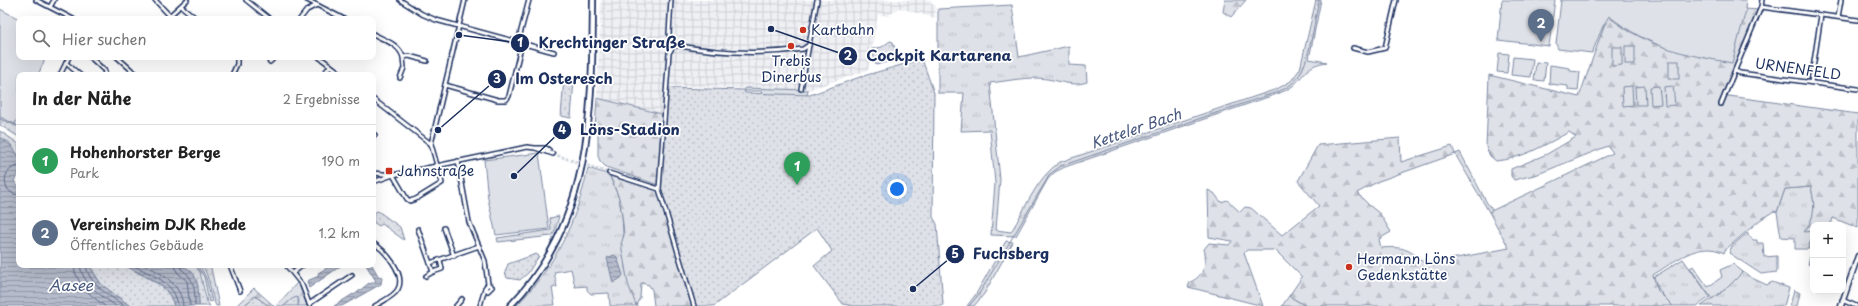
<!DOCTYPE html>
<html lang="de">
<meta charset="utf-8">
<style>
body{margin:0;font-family:"Playpen Sans",sans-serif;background:#f2f2f2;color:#222}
.controls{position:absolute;right:12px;bottom:12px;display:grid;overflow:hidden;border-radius:8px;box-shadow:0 4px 16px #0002}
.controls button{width:36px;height:36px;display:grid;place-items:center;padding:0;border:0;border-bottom:1px solid #e0e0e0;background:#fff;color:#222;font:20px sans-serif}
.you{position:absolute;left:897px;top:189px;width:14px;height:14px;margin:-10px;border:3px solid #fff;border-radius:50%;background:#1a73e8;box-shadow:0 0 0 6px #1a73e833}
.badge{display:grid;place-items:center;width:26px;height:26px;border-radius:50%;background:#c8321e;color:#fff;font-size:13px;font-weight:700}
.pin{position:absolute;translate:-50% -33px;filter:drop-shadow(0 1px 2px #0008)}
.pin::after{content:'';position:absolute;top:21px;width:14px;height:12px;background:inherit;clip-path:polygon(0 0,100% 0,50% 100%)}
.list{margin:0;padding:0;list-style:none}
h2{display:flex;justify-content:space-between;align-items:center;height:52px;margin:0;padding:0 16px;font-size:17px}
h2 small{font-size:13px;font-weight:400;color:#767676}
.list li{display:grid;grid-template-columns:26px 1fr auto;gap:12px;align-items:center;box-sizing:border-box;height:72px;padding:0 16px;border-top:1px solid #e0e0e0}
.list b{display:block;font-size:15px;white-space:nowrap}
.list p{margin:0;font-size:13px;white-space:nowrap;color:#767676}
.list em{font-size:13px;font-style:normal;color:#767676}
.icon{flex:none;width:22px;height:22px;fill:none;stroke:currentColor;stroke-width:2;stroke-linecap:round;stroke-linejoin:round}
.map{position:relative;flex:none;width:1858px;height:306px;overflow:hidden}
.search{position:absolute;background:#fff;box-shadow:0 4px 16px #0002;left:16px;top:16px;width:360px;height:44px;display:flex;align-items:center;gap:10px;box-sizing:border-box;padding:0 14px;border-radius:8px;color:#767676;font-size:15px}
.panel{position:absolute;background:#fff;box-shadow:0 4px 16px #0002;left:16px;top:72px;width:360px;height:196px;border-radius:8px}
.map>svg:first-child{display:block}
.industrial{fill:url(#industrial-grid)}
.grass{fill:url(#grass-tufts);stroke:#7c88a2}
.forest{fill:url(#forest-firs);stroke:#7c88a2}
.park{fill:url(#park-dots);stroke:#7c88a2}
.garden{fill:#dee1e7;stroke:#7c88a2}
.water{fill:url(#water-rules);stroke:#77839f}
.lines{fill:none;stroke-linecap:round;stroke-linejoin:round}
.shore{stroke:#596789;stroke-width:1}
.stream{stroke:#77839f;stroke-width:1}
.minor-tunnel{stroke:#d1d5df;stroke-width:3;stroke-dasharray:3 1.5;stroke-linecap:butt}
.minor-casing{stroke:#1b2f5e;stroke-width:6}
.tertiary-casing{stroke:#1b2f5e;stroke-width:7}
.secondary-casing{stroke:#1b2f5e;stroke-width:8}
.minor{stroke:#fff;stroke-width:3}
.tertiary{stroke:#fff;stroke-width:4}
.secondary{stroke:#fff;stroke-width:4.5}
.poi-dot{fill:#c8321e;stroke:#fff;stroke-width:1.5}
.labels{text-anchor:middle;stroke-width:3.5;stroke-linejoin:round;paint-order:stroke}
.poi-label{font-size:14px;fill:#1b2f5e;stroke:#fff;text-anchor:start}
.street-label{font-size:14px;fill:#1b2f5e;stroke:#fff}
.water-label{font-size:15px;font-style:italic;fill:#49597e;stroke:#fff}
.leader{fill:none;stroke:#1b2f5e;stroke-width:1.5}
.callout-dot{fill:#1b2f5e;stroke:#fff;stroke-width:1.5}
.mark-label{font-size:12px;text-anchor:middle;font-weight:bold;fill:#fff}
.callout-label{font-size:15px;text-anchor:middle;font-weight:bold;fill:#1b2f5e;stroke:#fff;stroke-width:3.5;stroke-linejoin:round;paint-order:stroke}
</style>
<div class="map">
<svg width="1858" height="306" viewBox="0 0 1858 306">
<defs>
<pattern id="industrial-grid" width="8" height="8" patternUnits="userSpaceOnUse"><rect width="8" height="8" fill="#eff0f4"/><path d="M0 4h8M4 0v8" fill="none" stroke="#ccced4"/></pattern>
<pattern id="grass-tufts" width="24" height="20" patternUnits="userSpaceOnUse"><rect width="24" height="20" fill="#dee1e7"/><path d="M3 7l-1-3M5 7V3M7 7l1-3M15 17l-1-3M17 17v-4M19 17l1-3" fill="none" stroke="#bec1c9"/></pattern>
<pattern id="forest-firs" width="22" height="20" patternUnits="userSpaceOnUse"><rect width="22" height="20" fill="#dee1e7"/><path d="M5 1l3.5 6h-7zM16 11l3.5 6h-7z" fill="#bec1c9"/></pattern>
<pattern id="park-dots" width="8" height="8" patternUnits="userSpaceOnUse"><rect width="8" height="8" fill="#dee1e7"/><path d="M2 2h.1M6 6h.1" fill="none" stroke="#bec1c9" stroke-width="1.8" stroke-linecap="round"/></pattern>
<pattern id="water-rules" width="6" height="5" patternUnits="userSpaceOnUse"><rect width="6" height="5" fill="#b5bbca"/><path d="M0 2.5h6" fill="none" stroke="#9298a7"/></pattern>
</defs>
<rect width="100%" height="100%" fill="#fff"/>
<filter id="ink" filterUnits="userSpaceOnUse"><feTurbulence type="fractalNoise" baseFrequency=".025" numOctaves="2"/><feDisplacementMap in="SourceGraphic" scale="8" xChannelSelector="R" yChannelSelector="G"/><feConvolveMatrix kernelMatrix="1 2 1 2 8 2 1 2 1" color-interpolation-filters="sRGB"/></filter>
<g filter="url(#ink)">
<polygon class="industrial" points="601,0 931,0 932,4 936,6 935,18 899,8 888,16 878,14 868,70 808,90 664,86 662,114 597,98"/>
<g class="grass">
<path d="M1316,0H1321L1309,59L1327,62C1307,65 1307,72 1294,85C1289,89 1283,92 1277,94L1065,167L1055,172L1048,179L1016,236L991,235L995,183L990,130L961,131L964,93H938V9L1012,5L1019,57L1069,46V65L1086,66L1087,82C1073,87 1061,81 1047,79C1029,76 1008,81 990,83L1000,179L996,230L1011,232C1026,208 1036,178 1060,162L1277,89L1291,81L1300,69Z"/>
<polygon points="890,41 893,42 898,61 891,62 890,61 876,65 872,49 882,47"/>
<polygon points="745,88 808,90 806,100 765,103 761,91 745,91"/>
<polygon points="1460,152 1487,203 1493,211 1489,212 1455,154"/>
<path d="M588,168L620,178L610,177L619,198L622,215L625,268L637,306H610L609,293L591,294L587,290V286L575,287L571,269L554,272L557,287L552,288L555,305L516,306C556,265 576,223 588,168Z"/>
<path d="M1811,187C1815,204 1816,217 1805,231H1813V234L1808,249H1795V238L1781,237L1777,212L1785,189Z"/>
<polygon points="559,216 555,231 552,236 498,242 497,238 551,230 550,218"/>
<polygon points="1747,233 1753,240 1757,240 1757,243 1763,243 1764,257 1777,256 1777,272 1761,274 1729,253 1732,246"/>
<polygon points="1006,241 1013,242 984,294 974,306 967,306 976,294"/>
<path d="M1683,259L1710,297L1697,306H1673C1664,297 1657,290 1654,277Z"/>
<polygon points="1743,272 1752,278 1767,285 1772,282 1789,288 1784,306 1701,306 1727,288"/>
<polygon points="1289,296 1306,306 1282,306"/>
</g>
<g class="forest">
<polygon points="1225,0 1246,0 1231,17 1223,12"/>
<path d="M1745,9L1759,10L1722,95L1858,114V228L1833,218L1831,225H1813V231L1804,232C1816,217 1815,205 1811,187L1785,189L1777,212L1774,211L1760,220L1725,250L1724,253C1699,240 1674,262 1653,275L1658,291L1673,306H1306L1289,296L1302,277L1275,250H1247L1244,253L1263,306L1188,287L1190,282C1203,277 1208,263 1204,249L1209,243L1229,245L1232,241L1209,237L1208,190L1214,193L1221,202L1227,200L1240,212L1245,207L1251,208L1282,235L1319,206L1298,181L1318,145L1400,138L1401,162L1452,146L1455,154L1379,181L1357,193L1369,205L1380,214L1391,232L1379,239L1381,248C1402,246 1411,249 1425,264L1509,248L1489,212L1613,153L1608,146L1538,174L1514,180L1511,176V169L1547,154L1576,137L1569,132C1547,144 1522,159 1496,161L1490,156L1486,147L1489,75L1579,97L1604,26L1610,18L1627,30L1652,43L1730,61Z"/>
<polygon points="597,98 662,114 658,185 606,167 600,161 598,156 598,134 595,128"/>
<polygon points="610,176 656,190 659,193 692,306 654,306 652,290 649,285 641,283 640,298 636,305 628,284 621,244 624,235 622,215 619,198"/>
<polygon points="1813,234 1813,268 1808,264 1812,249 1808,249"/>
<polygon points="298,282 307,306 298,306 298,299 287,303 284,306 276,306"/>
<polygon points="254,288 274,306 269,306 255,296 244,306 236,306"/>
<polygon points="1794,290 1800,293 1797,306 1790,306"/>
</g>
<g class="park">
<polygon points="922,59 934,93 933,217 937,224 943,304 942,306 854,306 843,304 814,266 832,251 817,228 714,306 695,306 661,189 667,90 669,88 744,90 745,93 810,95 860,77"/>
<polygon points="564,78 574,80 571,118 561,116"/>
<polygon points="0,100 19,115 15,124 19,126 19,137 0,125"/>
<polygon points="0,131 19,144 19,157 9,142 0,138"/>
<polygon points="378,211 400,227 404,240 382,224 379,226 373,222 373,213"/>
<polygon points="536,254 539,256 528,273 520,280 507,278 505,272 508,264"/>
<polygon points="89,265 124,265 162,286 171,297 174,306 130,306 101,284"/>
<path d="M173,265H195L200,272L207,302L210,306H199C198,287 196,266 173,265Z"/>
<polygon points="197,265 200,265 206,278 212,301 209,302 204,277"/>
<path d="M202,265H210L211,268L219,306H216C210,293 210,277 202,265Z"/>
<polygon points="255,296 269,306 244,306"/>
<polygon points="297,297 298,299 298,306 284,306 292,299"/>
</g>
<g class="garden">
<polygon points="1502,0 1555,0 1549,46 1498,40"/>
<path d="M1561,0H1746L1745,9L1746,10L1732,63C1682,54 1650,48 1609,16L1603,26L1592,53L1558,49L1556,44Z"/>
<polygon points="0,9 19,19 19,57 46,57 38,75 19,75 19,115 15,124 0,117"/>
<rect x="1625" y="46" width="10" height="18"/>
<polygon points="1612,47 1622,47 1622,65 1612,66"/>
<polygon points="1499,53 1509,54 1507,73 1497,72"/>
<polygon points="1513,57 1533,59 1531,77 1511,75"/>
<rect x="1669" y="61" width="10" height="18"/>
<polygon points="1536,62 1546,63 1544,81 1534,80"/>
<polygon points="1550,65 1570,68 1570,71 1580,72 1578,91 1568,90 1568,86 1549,84"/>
<polygon points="1632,86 1633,105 1623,106 1622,87"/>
<polygon points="1645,86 1646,105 1636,105 1635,87"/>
<polygon points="1659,86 1661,104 1651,105 1650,87"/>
<polygon points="1673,86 1675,105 1665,106 1664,87"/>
<polygon points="539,153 549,229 496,235 488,199 484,160"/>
<polygon points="1733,264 1743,272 1727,288 1712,299 1690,268 1693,266 1708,287 1722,277 1720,270"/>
</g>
<g class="water">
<path d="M0,138C13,145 23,157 19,173C18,176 15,178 14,181L19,187V265H89L101,284L130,306H0Z"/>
<polygon points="614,255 617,257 623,275 621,278 613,283 607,258"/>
<path d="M124,265C140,265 180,260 191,271C199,279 199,295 199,306H174C168,282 144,276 124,265Z"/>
<polygon points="332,265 342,265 309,288 307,281 319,276 318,273"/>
<polygon points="366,265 372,265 379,277 381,276 382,278 381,284 342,306 334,306 353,294 354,295 369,283 370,284 376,281"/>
</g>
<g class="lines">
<g class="shore">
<path d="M19,166C1,167 0,194 19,195"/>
<path d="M74,265C75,283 92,297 105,306"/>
<path d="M80,265C82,284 102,296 116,306"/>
<path d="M86,265C88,285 110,295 124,306"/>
<path d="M132,265C150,274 176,282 178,306"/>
<path d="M144,265C161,272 182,285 183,306"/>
<polyline points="175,265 177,272 187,281 190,306"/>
<path d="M180,265L181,269C195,278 195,291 195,306"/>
</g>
<g class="stream">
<polyline points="0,119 19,127"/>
<path d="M969,306L979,294L1050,174L1061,166L1277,92C1285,89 1292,85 1297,78C1310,63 1314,21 1319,0"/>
</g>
<polyline class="minor-tunnel" points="553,154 609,173"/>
<defs>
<g id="minor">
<polyline points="36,0 73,19"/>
<polyline points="155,0 170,16"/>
<polyline points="246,0 270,19"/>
<polyline points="307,0 317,5"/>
<polyline points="400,0 422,14 436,20 554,52"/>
<path d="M671,0L669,34L670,38L674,45C717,53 760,55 803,49L809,45L817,0"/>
<polyline points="181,6 197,19"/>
<polyline points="50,7 54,0"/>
<polyline points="1761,7 1858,20"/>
<polyline points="1838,17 1841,0"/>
<polyline points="166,19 187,0"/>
<polyline points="300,19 307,10 317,5 344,19"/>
<path d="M373,34C384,40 399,44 403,57L409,56L427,61"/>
<polyline points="518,42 529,0"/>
<polyline points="674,45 669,53 659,189 694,306"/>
<polyline points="1353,48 1368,52 1385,48 1396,0"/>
<polyline points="90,57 105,71 104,75"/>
<polyline points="117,57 137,75"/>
<polyline points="266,57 270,62 275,57"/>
<polyline points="319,57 343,75"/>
<polyline points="66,63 80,75"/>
<polyline points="1735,71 1740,73 1858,89"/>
<polyline points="60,75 69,57"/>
<polyline points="232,75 237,64 237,57"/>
<polyline points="323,75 330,66"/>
<polyline points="400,78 404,68 403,57"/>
<polyline points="1811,82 1821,15"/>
<polyline points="445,85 498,100 506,100 509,96 522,43"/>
<polyline points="801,89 809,45"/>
<polyline points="373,99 431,144"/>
<polyline points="1721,104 1761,7 1762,0"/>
<polyline points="373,136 375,135"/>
<polyline points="547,152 553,154"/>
<polyline points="458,161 469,222 485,261 488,284 492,287 488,291 485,288 488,284"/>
<polyline points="609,173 659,189"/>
<polyline points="373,182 393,175 407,199 410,201 416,199 442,183 431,144 465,0"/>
<polyline points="373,182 373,173 393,175 527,147 535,148 547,152 549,150 546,148 535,148"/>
<polyline points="444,228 454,256"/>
<polyline points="418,229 430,263"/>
<path d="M373,243C385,250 406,274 398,289C394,297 382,301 375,306"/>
<polyline points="440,260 442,269 433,272 430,263 479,246"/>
<polyline points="230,265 240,291"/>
<polyline points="286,265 302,285 310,306"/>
<polyline points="293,273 303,265"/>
<polyline points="426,276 433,272"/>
<polyline points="1842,300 1856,306"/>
<polyline points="309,304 352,275"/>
<polyline points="456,306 462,299"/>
<polyline points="480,306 485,288"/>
</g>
<polyline id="tertiary" points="1841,306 1858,256"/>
<path id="secondary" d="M510,306C593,221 592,111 593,0"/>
</defs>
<use href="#minor" class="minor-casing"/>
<use href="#tertiary" class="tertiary-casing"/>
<use href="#secondary" class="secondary-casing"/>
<use href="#minor" class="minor"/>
<use href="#tertiary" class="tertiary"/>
<use href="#secondary" class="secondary"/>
</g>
</g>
<g class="poi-dot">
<circle cx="803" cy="30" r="4"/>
<circle cx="791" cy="46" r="4"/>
<rect x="385" y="167" width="8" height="8" rx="2"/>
<circle cx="1349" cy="267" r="4"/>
</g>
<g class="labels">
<g class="poi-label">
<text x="811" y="35">Kartbahn</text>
<text x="791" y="66" text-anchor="middle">Trebis<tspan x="791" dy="16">Dinerbus</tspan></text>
<text x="397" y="176">Jahnstraße</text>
<text x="1357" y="264">Hermann Löns<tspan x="1357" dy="16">Gedenkstätte</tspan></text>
</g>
<g class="street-label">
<text transform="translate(1798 69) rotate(8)" y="5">URNENFELD</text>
</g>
<g class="water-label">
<text transform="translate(1136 129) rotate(-19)" y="5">Ketteler Bach</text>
<text x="71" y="291">Aasee</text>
</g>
</g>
<path class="leader" d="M459 35L520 43M771 29L848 56M438 130L497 79M514 176L562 130M913 289L955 254"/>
<g class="callout-dot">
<circle cx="459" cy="35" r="4"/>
<circle cx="771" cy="29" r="4"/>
<circle cx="438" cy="130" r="4"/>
<circle cx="514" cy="176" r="4"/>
<circle cx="913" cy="289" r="4"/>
<circle cx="520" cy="43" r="10"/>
<circle cx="848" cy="56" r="10"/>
<circle cx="497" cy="79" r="10"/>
<circle cx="562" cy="130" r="10"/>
<circle cx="955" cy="254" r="10"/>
</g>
<g class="mark-label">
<text x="520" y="47">1</text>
<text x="848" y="60">2</text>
<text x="497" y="83">3</text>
<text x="562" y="134">4</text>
<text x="955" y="258">5</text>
</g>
<g class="callout-label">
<text x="612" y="48">Krechtinger Straße</text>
<text x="939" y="61">Cockpit Kartarena</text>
<text x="564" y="84">Im Osteresch</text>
<text x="630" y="135">Löns-Stadion</text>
<text x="1011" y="259">Fuchsberg</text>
</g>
</svg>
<div class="controls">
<button>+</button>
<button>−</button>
</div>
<div class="you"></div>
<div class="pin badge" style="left:797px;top:185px;background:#2e9e5b">1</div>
<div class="pin badge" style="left:1541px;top:42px;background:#5c6f8a">2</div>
<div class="search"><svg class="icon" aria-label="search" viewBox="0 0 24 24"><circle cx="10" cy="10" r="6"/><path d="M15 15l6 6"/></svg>Hier suchen</div>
<section class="panel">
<h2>In der Nähe<small>2 Ergebnisse</small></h2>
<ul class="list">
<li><span class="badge" style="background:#2e9e5b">1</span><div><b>Hohenhorster Berge</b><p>Park</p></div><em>190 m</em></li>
<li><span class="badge" style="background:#5c6f8a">2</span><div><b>Vereinsheim DJK Rhede</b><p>Öffentliches Gebäude</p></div><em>1.2 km</em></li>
</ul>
</section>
</div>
